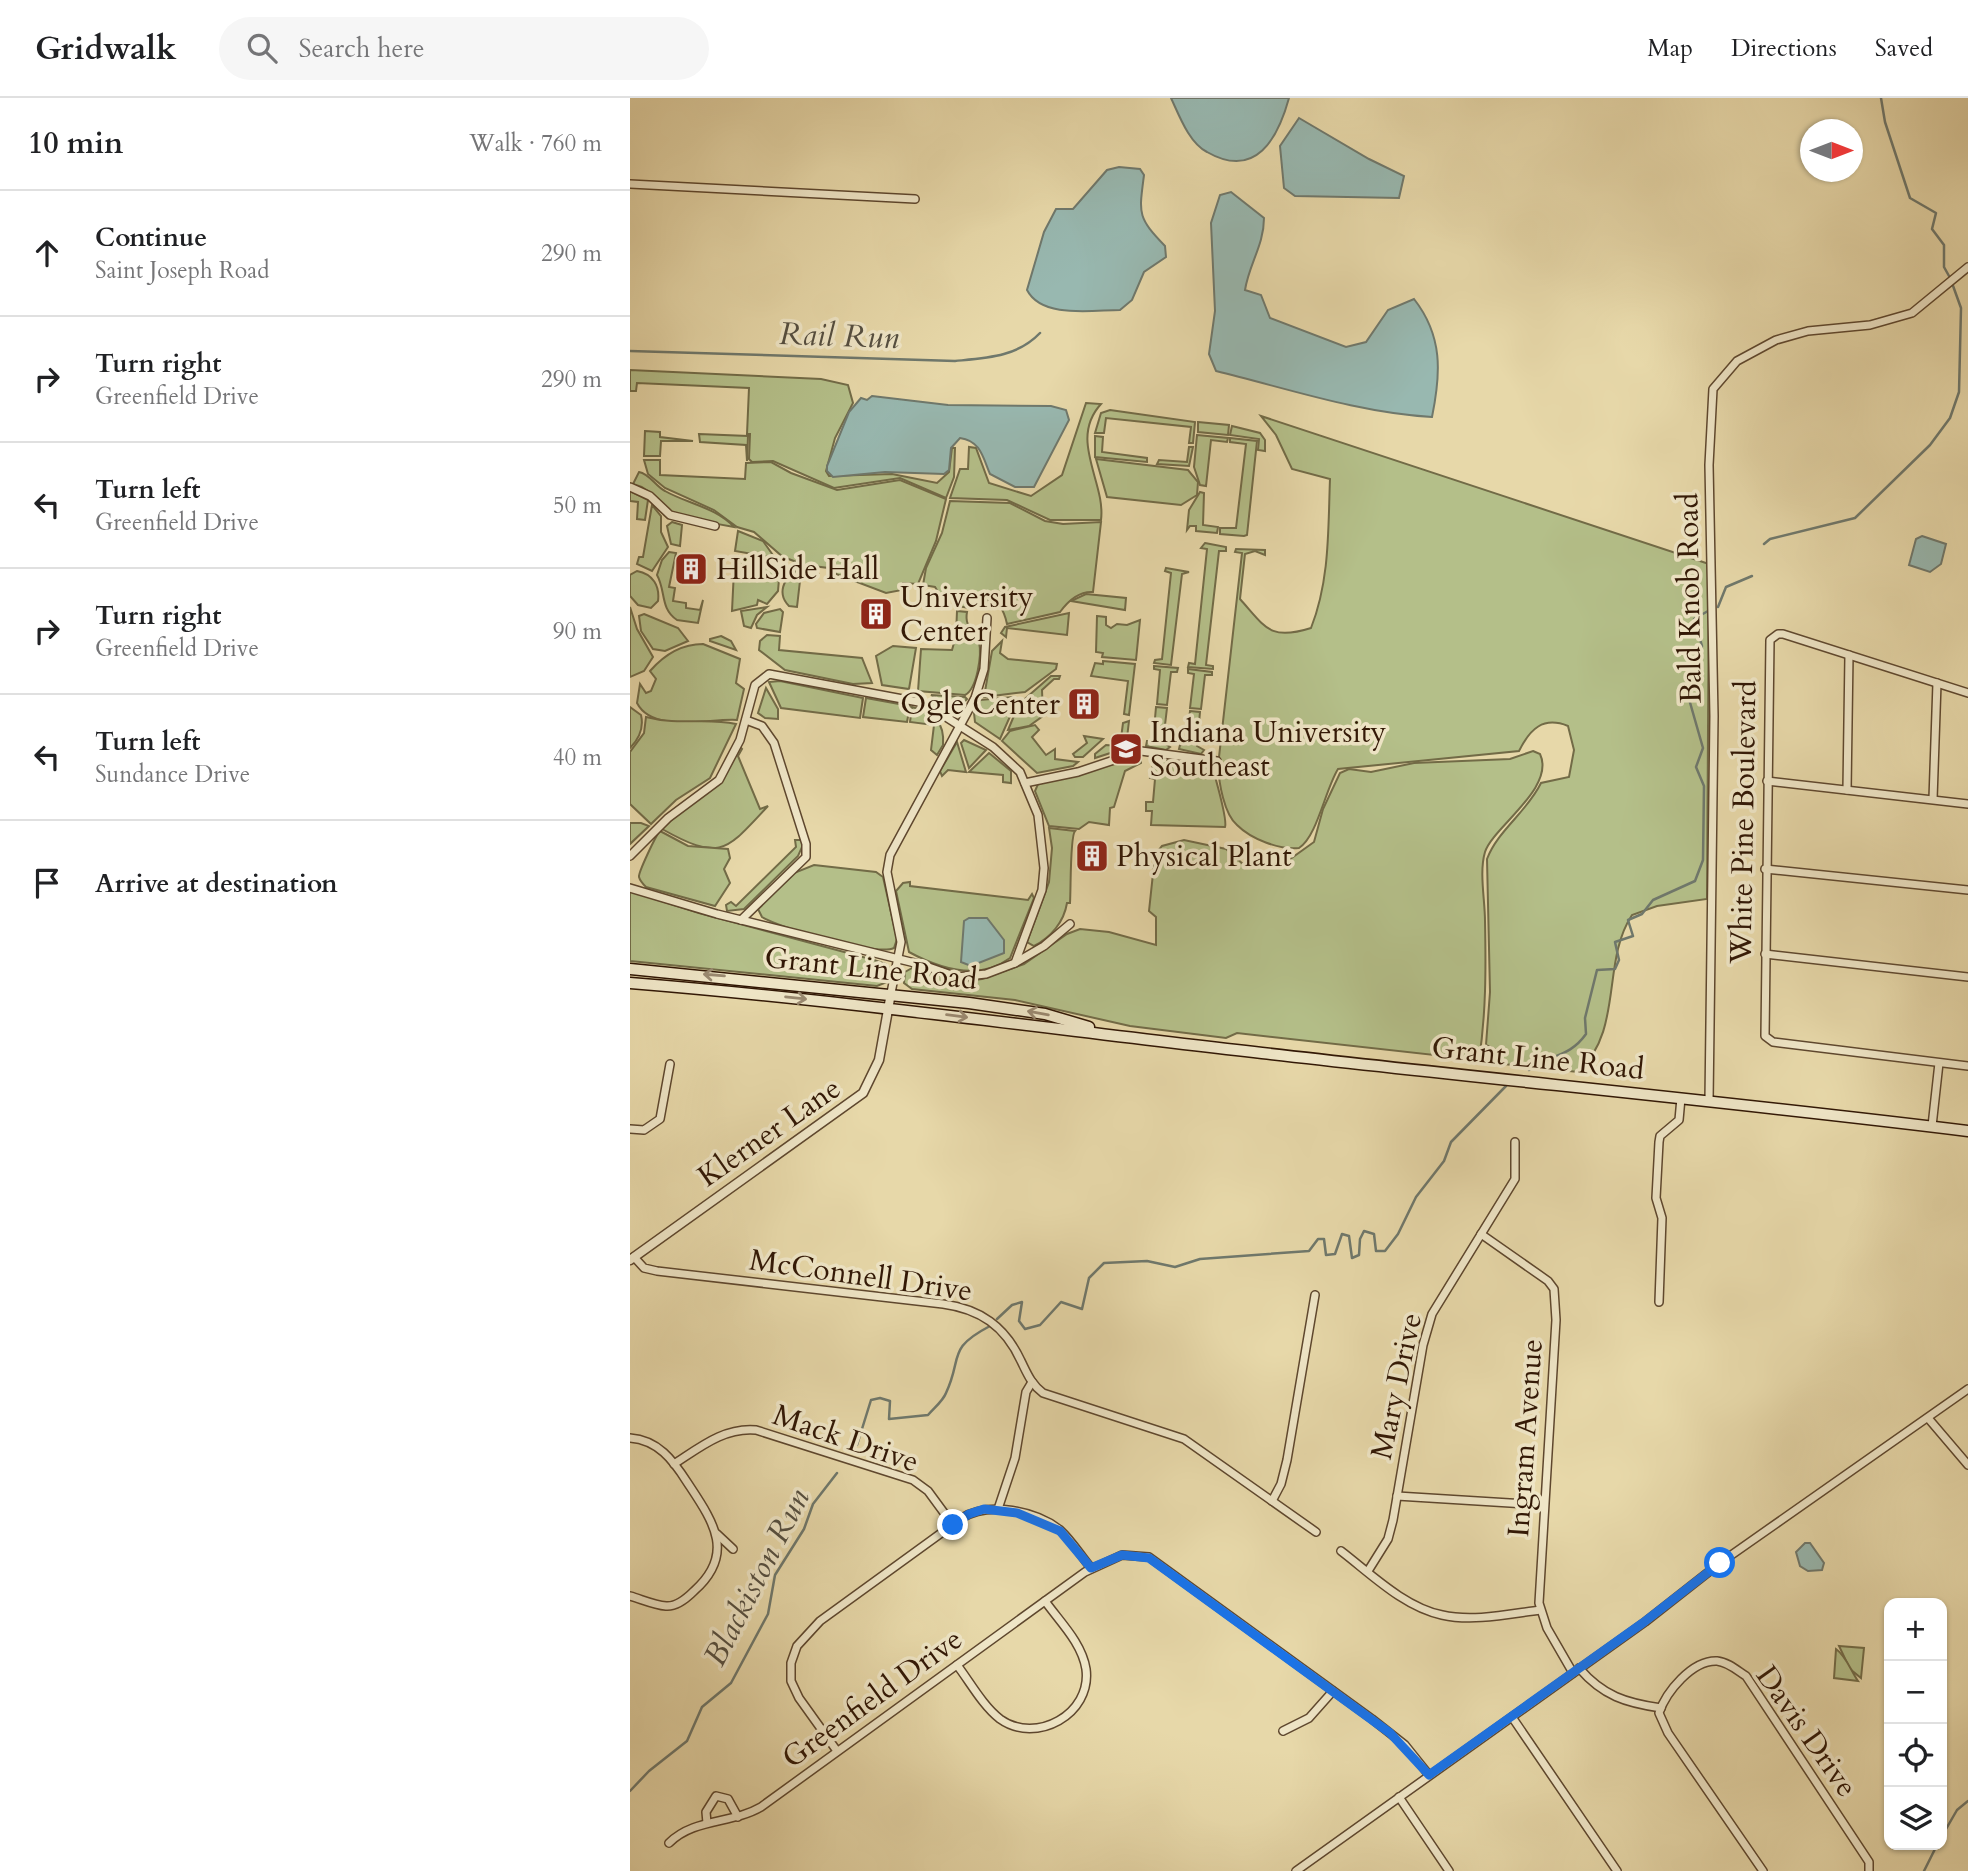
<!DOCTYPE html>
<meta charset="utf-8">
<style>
body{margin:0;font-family:Cardo,serif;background:#f6f6f6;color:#202124}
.controls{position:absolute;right:21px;bottom:21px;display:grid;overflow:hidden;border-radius:14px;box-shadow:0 2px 5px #0004}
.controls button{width:63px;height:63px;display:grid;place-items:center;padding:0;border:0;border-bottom:2px solid #e0e0e0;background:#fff;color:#202124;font:35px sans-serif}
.compass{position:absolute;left:1170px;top:21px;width:63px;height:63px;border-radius:50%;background:#fff;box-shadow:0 2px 5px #0004;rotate:90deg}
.stop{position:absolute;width:21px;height:21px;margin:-16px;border:5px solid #1a73e8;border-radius:50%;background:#fff}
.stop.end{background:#1a73e8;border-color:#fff;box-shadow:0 2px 7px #0008}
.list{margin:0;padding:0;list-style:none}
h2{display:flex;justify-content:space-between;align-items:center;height:91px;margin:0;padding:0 28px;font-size:30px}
h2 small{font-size:23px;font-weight:400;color:#757577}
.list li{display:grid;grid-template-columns:46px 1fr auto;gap:21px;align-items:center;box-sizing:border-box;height:126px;padding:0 28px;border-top:2px solid #e0e0e0}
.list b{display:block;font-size:26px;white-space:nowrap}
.list p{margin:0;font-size:23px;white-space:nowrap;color:#757577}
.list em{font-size:23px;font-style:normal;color:#757577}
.icon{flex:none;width:38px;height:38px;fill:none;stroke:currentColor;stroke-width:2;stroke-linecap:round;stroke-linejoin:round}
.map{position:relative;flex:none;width:1338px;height:1773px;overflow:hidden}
header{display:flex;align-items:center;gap:42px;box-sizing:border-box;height:98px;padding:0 35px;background:#fff;border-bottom:2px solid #e0e0e0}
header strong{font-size:33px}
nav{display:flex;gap:38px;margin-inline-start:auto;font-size:24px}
.search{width:490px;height:63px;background:#f6f6f6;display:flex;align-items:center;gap:18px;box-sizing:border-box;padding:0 24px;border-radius:38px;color:#757577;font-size:26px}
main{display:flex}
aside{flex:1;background:#fff}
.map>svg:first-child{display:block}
.green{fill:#b4bf89;stroke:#726b47;stroke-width:2}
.water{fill:#98b8b0;stroke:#6f786c;stroke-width:2}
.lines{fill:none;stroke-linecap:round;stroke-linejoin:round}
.stream{stroke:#6f786c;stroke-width:2.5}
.minor-casing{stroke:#5e472e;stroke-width:10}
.tertiary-casing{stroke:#5e472e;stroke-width:11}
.secondary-casing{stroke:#311705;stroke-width:13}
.minor{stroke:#efe6c7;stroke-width:7}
.tertiary{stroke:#efe6c7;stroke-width:8}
.secondary{stroke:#efe6c7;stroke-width:10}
.oneway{stroke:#9a8970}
.route{stroke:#1a73e8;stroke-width:9}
.labels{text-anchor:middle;stroke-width:7;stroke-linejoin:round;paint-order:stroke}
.poi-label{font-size:30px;fill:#311705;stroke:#efe6c7;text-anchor:start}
.street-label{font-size:30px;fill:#311705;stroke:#efe6c7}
.water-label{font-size:32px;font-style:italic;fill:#554f41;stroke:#efe6c7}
</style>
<header>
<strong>Gridwalk</strong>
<div class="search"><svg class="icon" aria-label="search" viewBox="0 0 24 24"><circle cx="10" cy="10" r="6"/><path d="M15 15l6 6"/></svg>Search here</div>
<nav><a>Map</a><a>Directions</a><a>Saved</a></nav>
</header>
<main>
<aside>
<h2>10 min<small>Walk · 760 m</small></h2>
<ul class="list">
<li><svg class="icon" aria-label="ahead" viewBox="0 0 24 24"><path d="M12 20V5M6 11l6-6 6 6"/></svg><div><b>Continue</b><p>Saint Joseph Road</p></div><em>290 m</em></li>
<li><svg class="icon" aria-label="right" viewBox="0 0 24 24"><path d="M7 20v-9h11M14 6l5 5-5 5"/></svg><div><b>Turn right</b><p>Greenfield Drive</p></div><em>290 m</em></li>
<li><svg class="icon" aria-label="left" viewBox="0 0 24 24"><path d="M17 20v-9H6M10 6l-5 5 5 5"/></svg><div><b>Turn left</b><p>Greenfield Drive</p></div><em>50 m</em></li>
<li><svg class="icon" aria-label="right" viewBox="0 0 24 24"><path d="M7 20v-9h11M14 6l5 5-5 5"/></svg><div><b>Turn right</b><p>Greenfield Drive</p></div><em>90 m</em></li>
<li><svg class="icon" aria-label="left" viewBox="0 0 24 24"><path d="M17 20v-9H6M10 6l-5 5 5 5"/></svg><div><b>Turn left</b><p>Sundance Drive</p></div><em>40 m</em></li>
<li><svg class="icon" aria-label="arrive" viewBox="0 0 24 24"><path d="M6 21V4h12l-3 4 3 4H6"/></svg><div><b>Arrive at destination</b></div></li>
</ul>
</aside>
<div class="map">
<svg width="1338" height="1773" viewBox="0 0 1338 1773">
<rect width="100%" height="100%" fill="#e7d8a9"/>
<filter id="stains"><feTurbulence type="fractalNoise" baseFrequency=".00286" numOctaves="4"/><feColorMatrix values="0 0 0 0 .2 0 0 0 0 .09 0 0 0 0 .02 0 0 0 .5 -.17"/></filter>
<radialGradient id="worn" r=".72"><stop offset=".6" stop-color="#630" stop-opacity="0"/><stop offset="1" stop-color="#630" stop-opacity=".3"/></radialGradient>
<g class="green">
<polygon points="0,272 191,281 218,287 223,305 205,340 196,373 199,378 262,376 307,385 319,374 322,350 325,350 324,379 316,400 270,380 204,390 143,363 122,364 119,361 120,336 117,336 119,290 7,285 6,293 0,293"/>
<path d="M456,305L471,306C438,342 476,384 471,422H420L377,402L320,400L330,371H338L339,349L346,350L359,385L401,398L432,377Z"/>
<polygon points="480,312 565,324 563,345 559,345 561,329 476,320 474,335 465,335 471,315"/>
<path d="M631,318L1079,466L1077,801L1027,808L1002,817C971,864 994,932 948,974L855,964L859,959H866L867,952L856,947L860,894L857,761C868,732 897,714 911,685L939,679L944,652L938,628C913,618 900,631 889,653L708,671C695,692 687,739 669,750C649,752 621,741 607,727C594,716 589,685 588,668L612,455L605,454L606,451L635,452V457L625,453L615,456L610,501C636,530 640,543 681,530C700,482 698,431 700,381L662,371L646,337Z"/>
<polygon points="568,324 599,327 598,337 568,334"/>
<polygon points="602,328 630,335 635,342 635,353 628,352 629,341 600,337"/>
<polygon points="15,333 30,334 30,339 63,343 31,343 30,358 14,358"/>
<polygon points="69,336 118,338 117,363 116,347 70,344"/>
<polygon points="567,337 598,340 597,344 581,342 576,388 570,387 564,369"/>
<polygon points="465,338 473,339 472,354 517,360 517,364 465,359"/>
<polygon points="600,340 627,343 617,437 614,438 590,436 590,430 606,430 616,346 600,344"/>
<polygon points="559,349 563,349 559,368 527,366 529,362 557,364"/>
<polygon points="466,361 558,372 568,384 567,397 551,407 477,399"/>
<polygon points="14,362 30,362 30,377 115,381 116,365 141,364 161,375 207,392 270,382 316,401 306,443 288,486 273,485 272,492 256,495 206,476 206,471 175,467 153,459 124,434 107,429 84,412 35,390 18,376"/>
<path d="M9,374C20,376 25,388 35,393C58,406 85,409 104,429C92,427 48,419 39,412C26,402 20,390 3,386Z"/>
<polygon points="0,393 18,402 15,422 7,421 8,404 0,403"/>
<polygon points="570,394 574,395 573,427 588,429 587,435 566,433 566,428 560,428 557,432 559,412"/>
<path d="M320,403L380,405L415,423L433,426L471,424L463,494C448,493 438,503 430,514L377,526C374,512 369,501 352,502L339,510L327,508L328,499L310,497L305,489L293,487L296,470L312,435Z"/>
<polygon points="22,407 31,418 31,434 38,449 22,473 7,466 9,459 13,459"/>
<polygon points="42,424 52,427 50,448 41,446 37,428"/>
<polygon points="108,433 133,443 145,460 105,453"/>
<polygon points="575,445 596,449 596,453 589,453 576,567 583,568 583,571 558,569 559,565 565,566 577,451 571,450"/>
<path d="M39,454L46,455L39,489L45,490L43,503L56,505V510L70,512L73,502L68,525L47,522C30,511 36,493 27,477L32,462Z"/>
<polygon points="109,458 142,463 150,469 148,493 137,506 128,502 127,507 102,513 104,472 107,472"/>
<path d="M174,470L189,476L171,474L167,509L159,508C145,494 156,474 174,470Z"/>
<polygon points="536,470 559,474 552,476 541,567 524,565 525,562 532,561 541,475 535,473"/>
<path d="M7,473C23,476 30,488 28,503L21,510L8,507L0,498V477Z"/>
<polygon points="456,496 496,500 495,512 441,503"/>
<polygon points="0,509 7,531 23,559 14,573 0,579"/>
<polygon points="137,509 127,517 121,530 114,528 111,513"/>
<polygon points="150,511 153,514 150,534 127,530 126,526 134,515"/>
<path d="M327,513L337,514C334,530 345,532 349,544C352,557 347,591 335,597L288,593L291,551L322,552L326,538Z"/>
<polygon points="439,515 437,537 377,530 376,539 371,535 375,529"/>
<polygon points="14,516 48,530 58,543 35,553 23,551 11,533 9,518"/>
<polygon points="467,518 476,519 476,527 481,530 487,526 497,527 510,522 506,562 472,559 473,555 466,554"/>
<polygon points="137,537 150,538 149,552 232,560 242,585 223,586 155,572 129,552 130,543"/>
<polygon points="91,538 101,543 106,552 80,543 80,541"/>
<polygon points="372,543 370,555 378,561 427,566 426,571 395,594 354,599 362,553"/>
<path d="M73,546L110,561L106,585L114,591L107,622C79,620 23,636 7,605L10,586L16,595L21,593L26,581L20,573C34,557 51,546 73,546Z"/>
<polygon points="263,548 286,550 279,591 252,587 246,558"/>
<polygon points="473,563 505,566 499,617 494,616 498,583 461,578 465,565 473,566"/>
<polygon points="524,568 548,570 547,574 541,574 537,607 527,606 530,572 524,571"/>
<polygon points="558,571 582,574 582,577 575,577 571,611 560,610 564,576 558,575"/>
<polygon points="421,578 430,578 429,581 424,581 412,592 413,618 399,628 378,632 389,606"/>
<polygon points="150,583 233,600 230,620 151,610 139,584"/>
<polygon points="136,590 148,611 148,621 135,620 128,615"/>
<polygon points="301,597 335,599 337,601 327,612"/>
<polygon points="383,599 386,605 370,641 345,624 344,615 350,602"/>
<polygon points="236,600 280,608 277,624 233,619"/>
<path d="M0,609L11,617C14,630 9,641 0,650Z"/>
<path d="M282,609C303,614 315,624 313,647L307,657L301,652L304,627L280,624Z"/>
<polygon points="526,609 537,610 533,644 540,649 536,652 516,648 517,643 523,643"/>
<polygon points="560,613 570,614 567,648 574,652 571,656 549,651 550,647 556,646"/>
<path d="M16,619C50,628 75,619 106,626L80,680L46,702L21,726L0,706V654L14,635Z"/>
<polygon points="499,623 497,640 504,642 505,647 465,660 465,656 476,647 490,648 493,625"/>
<polygon points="405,627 409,632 402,639 416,657 425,651 425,661 448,664 443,668 407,675 372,643 380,633"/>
<polygon points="454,638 473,641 453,659 445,659 443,656 457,645"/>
<polygon points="334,642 356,652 339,670 331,645"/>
<polygon points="327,644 336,674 318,672 312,678 310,673"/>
<path d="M110,649L112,651L108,658L130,711L138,708C96,753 91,764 32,731L52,712L88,687Z"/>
<path d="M903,653L910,656C926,690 862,730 855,754C849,774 855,802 855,823C856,871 856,916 849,962L607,935L596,940L500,928L385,902L282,891L274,885L275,874L282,870L330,884L352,881L394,866L437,836L450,831L479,834L526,847V819L519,813L525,757L532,748L554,742L596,751L614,767L656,764L684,744L693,711L710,675L719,671L741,674L784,665L880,661Z"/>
<polygon points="359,655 381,673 381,685 373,684 373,677 339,674"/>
<polygon points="510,659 511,665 495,673 484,709 480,710 479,727 459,724 449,731 419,728 405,693 408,686"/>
<path d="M524,661L582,667C585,680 598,721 595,729L521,727L522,713H516V704H523L525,681L520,680Z"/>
<polygon points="0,725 11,725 19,728 0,746"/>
<path d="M419,730L445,733C440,738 441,789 440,805H437C434,824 421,839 404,848L397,844L419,784L422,750Z"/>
<path d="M30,733L58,748L98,751L100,760L94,771L100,785L85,808L16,789C13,786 10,783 9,779C8,775 26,737 30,733Z"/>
<polygon points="165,742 172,742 173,747 168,758 114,811 97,813 96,807 101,804 106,808 166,749"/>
<path d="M184,767L246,774L253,779L267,841L264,850C246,858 150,830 132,819L128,811L164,775Z"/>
<path d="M280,784V788L398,802L402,796L404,800L380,860C349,883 310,871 279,854L266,793L273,785Z"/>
<polygon points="0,793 69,815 244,862 256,866 260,871 257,884 247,888 0,863"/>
<polygon points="1209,1548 1234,1550 1231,1580 1220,1571"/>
<path d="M1206,1551C1216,1558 1221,1573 1228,1583L1204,1580Z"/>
</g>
<g class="water">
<path d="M541,0H659C648,40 626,82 577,54C559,45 549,17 541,0Z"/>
<polygon points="669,20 739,61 774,78 769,100 665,98 654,90 650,48"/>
<path d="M489,69L510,71L514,77C509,116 507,119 535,148L536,159L514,174L502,202L490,212C463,212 412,221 397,192L414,134L426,111H443L477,72Z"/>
<path d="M601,94L634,120C634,147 619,166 615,192L631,197L640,220L716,249L736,244L758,212L784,201C813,238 811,275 802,319C729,315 656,290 586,273L579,256L585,213L581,125L590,97Z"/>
<path d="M242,298L318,307L421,308L436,312L439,322L404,389H385L360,376C353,360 351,343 330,340L321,350L319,372L314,376L255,374L203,379L197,373V368L219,314L231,300L237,302Z"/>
<polygon points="1292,438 1316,446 1311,466 1300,474 1279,467 1286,441"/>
<polygon points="339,820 357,820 374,842 374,855 341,868 331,864 334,823"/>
<polygon points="1175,1445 1180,1445 1194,1465 1192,1472 1178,1473 1170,1468 1166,1454"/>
</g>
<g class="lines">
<g class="stream">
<polyline points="1251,0 1255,24 1280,100 1306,115 1302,131 1314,147 1314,169 1319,178"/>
<path d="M0,253L325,263C357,260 387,259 410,235"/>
<polyline points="1134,446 1140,441 1225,420 1300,347 1320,320 1329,294 1331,210 1322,185"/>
<polyline points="1088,509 1096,489 1122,478"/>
<path d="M899,972C920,956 939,960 956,936L955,920L967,872L985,871L989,862L985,844L1003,838L998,822L1012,816L1023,802L1065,783L1073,762L1074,688L1066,669L1073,650L1059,601L1072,548L1064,521L1078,513"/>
<polyline points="367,1221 382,1207 392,1204 389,1223 395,1231 410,1227 431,1204 452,1211 459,1180 474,1165 517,1163 545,1169 570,1161 679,1153 688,1141 694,1141 696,1157 705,1156 712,1136 719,1138 722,1160 729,1157 730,1141 734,1133 744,1136 746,1153 755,1153 768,1136 786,1099 814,1063 821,1044 876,988"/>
<path d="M227,1347L241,1302L250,1300L260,1303L259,1321L298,1317C304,1310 313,1303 316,1295C333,1259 316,1251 360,1228"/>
<polyline points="0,1693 19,1673 57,1643 72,1609 101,1585 138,1516 145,1477 174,1431 183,1406 207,1375"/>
<polyline points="1312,1738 1327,1712 1338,1703"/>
<polyline points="1294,1773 1307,1747"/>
</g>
<defs>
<g id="minor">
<polyline points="0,86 285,101"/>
<polyline points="0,389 20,398 40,417 85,428"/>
<polyline points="1338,595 1153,536 1148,536 1140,542 1135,938 1143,944 1338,968"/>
<polyline points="1137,683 1338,706"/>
<polyline points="395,685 448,674 511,653 587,663"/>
<polyline points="1217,692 1219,557"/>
<polyline points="1303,701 1307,585"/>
<polyline points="0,758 38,720 89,682 110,642 125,587 139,576 294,605 363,649 390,674 408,717 414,770 412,792 385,865 356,876 327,879 293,867 87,816 0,790"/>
<polyline points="1135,771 1338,792"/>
<polyline points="111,822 176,759 176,746 144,645 132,628 116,622"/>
<polyline points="1135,856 1338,879"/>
<polyline points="385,865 414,848 440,826"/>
<polyline points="261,895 271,844 257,774 260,757 345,600 354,571 357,520"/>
<polyline points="1079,1003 1084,618 1079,367 1083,291 1107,263 1146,242 1178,233 1240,227 1282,215 1338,169"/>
<polyline points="1302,1028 1309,965"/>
<polyline points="0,1031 14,1032 30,1021 40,966"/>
<polyline points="851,1136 918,1183 924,1191 926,1222 909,1505 917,1530 943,1575"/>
<path d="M4,1159L14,1170L27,1173L313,1206C350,1211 375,1228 391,1263C397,1275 401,1286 413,1295L554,1341L686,1434"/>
<polyline points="1029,1204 1032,1120 1026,1100 1029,1044 1030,1038 1049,1022 1051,1000"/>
<polyline points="1298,1320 1338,1367"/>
<path d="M0,1340C28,1342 43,1362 57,1384C82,1422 107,1455 64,1493C57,1500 47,1509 36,1508C24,1507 11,1501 0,1498"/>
<path d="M44,1366C69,1350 94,1329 126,1332L283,1382L298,1393L323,1427"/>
<polyline points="767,1398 914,1407"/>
<polyline points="642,1403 651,1386 657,1362 685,1197"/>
<polyline points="368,1411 385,1360 396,1294 402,1284"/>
<polyline points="87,1436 103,1451"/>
<path d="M711,1453C741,1476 774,1509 812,1517C843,1524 879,1516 910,1512"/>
<polyline points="738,1473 758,1441 763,1422 793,1247 802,1216 885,1081 885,1044"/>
<path d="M327,1567C340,1584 353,1608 370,1621C406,1647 462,1616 456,1571C452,1545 430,1524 415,1503"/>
<path d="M949,1570C973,1598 996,1605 1031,1610"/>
<polyline points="882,1619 987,1773"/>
<polyline points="653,1633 679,1620 703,1593"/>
<path d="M207,1653L169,1600L161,1583V1565L167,1548L190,1523L332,1420C359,1403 406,1413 430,1432C442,1443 451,1458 461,1470"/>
<polyline points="769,1699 819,1773"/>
<polyline points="77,1725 76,1714 86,1698 98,1701 108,1719"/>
<path d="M39,1745C64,1720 102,1726 131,1709L455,1474L492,1457L519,1459L742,1621L775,1647L799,1677"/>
<polyline points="666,1773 1015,1524 1090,1465 1338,1291"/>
<path d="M1133,1773L1038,1635L1029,1615C1036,1594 1062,1562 1087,1563C1098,1564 1108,1573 1116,1578L1239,1764V1773"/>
</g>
<polyline id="tertiary" points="0,1162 233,995 249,962 261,895"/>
<g id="secondary">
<polyline points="0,871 339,905 415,916 459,929"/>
<path d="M0,885C211,902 421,931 632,955C867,982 1103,1004 1338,1033"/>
</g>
</defs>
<use href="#minor" class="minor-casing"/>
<use href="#tertiary" class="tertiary-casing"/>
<use href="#secondary" class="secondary-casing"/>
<use href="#minor" class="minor"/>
<use href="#tertiary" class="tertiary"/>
<use href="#secondary" class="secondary"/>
</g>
<defs><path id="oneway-shaft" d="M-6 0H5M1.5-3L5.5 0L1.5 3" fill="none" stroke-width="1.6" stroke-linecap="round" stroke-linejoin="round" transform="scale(1.75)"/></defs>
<g class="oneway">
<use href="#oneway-shaft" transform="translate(84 877) rotate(-175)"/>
<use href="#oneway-shaft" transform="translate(166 900) rotate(6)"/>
<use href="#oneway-shaft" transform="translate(408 915) rotate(-170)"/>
<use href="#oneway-shaft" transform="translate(327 918) rotate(7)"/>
</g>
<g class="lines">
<polyline class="route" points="323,1427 339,1416 354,1411 387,1415 430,1433 461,1470 492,1457 519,1460 760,1635 799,1677 1014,1524 1090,1465"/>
</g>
<defs>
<symbol id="building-square" viewBox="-11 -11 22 22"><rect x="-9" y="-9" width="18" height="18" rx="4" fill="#8f2418" stroke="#efe6c7"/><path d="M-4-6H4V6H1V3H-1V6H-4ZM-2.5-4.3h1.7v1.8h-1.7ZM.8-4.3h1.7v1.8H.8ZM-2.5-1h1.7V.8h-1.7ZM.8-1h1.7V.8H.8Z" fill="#fff"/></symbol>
<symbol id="university-square" viewBox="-11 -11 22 22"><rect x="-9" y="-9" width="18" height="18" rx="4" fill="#8f2418" stroke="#efe6c7"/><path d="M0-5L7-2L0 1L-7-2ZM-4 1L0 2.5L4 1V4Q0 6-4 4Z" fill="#fff"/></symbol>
</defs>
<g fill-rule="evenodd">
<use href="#building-square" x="42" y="452" width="38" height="38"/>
<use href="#building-square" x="227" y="497" width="38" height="38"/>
<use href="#building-square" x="435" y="587" width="38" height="38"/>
<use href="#university-square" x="477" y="632" width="38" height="38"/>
<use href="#building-square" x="443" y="739" width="38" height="38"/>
</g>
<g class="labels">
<g class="poi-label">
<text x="86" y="481">HillSide Hall</text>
<text x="270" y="509">University<tspan x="270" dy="34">Center</tspan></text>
<text x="430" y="616" text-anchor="end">Ogle Center</text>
<text x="520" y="644">Indiana University<tspan x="520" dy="34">Southeast</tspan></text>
<text x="486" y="768">Physical Plant</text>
</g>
<g class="street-label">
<text transform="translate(1059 500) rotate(-91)" y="10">Bald Knob Road</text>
<text transform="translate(1113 724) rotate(-89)" y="10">White Pine Boulevard</text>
<text transform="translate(241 870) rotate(6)" y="10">Grant Line Road</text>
<text transform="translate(908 960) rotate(6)" y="10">Grant Line Road</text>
<text transform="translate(139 1034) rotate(-35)" y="10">Klerner Lane</text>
<text transform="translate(231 1177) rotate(8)" y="10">McConnell Drive</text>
<text transform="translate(766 1288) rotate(-78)" y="10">Mary Drive</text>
<text transform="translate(216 1340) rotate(19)" y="10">Mack Drive</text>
<text transform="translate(895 1340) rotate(-86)" y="10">Ingram Avenue</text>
<text transform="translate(242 1600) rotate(-36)" y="10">Greenfield Drive</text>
<text transform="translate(1177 1633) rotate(55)" y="10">Davis Drive</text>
</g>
<g class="water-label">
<text transform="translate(209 237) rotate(2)" y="11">Rail Run</text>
<text transform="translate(126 1479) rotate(-63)" y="11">Blackiston Run</text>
</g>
</g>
<rect width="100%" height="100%" filter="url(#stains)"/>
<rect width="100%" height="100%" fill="url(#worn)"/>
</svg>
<div class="controls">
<button>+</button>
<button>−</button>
<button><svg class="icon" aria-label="locate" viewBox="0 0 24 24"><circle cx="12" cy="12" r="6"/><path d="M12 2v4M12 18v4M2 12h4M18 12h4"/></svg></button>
<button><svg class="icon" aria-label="layers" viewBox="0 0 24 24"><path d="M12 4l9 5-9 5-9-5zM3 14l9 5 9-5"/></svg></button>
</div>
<svg class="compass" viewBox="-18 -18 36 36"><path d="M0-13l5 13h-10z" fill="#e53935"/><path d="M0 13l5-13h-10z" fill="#757577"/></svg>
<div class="stop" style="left:1090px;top:1465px"></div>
<div class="stop end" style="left:323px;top:1427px"></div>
</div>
</main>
